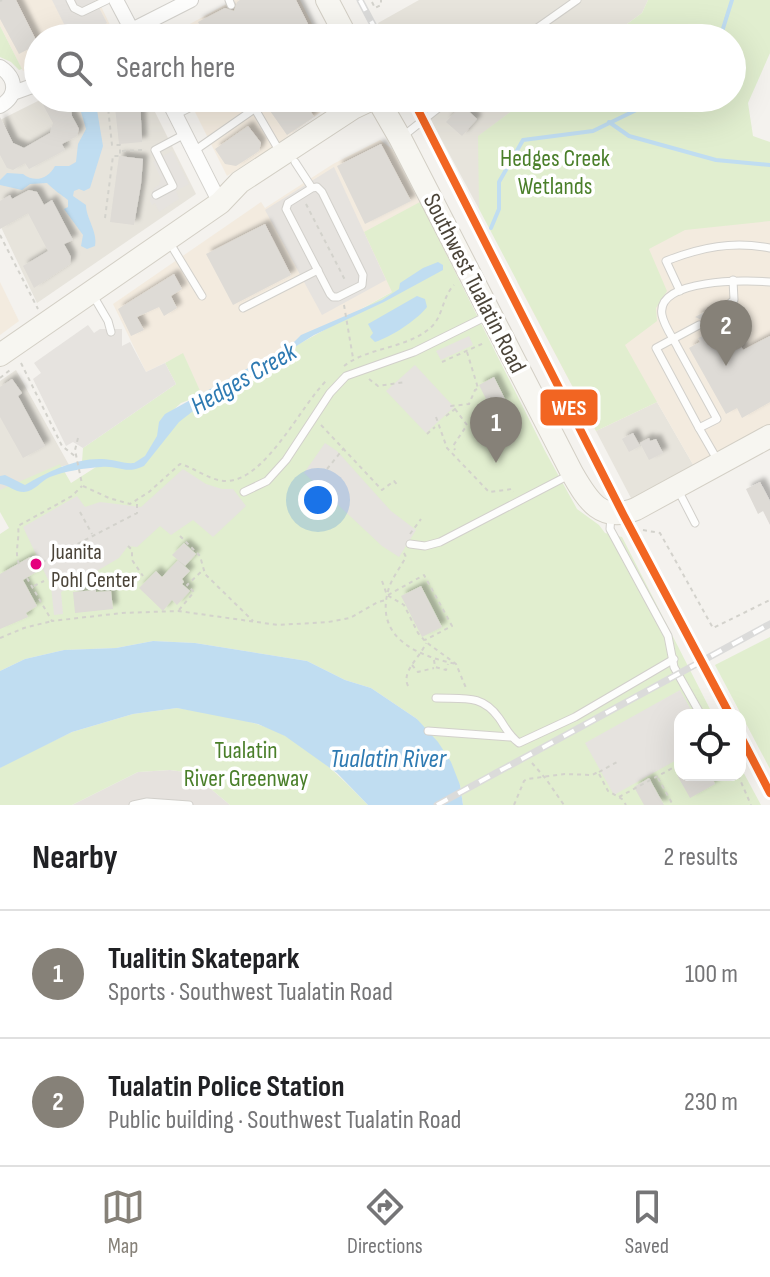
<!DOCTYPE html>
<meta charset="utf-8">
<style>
body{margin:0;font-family:"Sofia Sans Condensed",sans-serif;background:#f2f2f2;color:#202124}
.controls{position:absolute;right:24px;bottom:24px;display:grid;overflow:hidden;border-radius:16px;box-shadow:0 8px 32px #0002}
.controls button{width:72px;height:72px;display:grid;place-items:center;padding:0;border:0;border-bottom:2px solid #e0e0e0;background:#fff;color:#202124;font:40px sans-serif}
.you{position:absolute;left:318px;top:500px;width:28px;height:28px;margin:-20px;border:6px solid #fff;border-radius:50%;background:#1a73e8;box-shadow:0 0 0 12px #1a73e833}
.badge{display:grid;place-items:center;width:52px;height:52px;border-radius:50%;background:#868178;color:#fff;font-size:26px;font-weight:700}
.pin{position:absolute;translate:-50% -66px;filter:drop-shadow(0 2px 4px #0008)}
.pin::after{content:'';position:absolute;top:42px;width:28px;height:24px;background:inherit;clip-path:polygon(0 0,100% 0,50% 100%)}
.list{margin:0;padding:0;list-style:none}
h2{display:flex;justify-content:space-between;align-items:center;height:104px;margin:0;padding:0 32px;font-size:34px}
h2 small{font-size:26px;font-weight:400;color:#757577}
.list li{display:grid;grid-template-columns:52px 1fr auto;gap:24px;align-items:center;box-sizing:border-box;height:128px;padding:0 32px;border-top:2px solid #e0e0e0}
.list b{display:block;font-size:30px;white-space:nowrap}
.list p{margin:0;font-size:26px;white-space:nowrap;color:#757577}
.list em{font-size:26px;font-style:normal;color:#757577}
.icon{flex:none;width:44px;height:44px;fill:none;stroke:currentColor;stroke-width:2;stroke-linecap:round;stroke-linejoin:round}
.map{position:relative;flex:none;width:770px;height:805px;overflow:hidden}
.search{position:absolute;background:#fff;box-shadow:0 8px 32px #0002;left:24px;right:24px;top:24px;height:88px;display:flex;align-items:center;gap:20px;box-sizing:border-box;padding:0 28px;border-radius:44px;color:#757577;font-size:30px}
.sheet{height:360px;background:#fff}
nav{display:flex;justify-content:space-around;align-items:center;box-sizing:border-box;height:112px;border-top:2px solid #e0e0e0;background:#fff;font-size:22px;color:#757577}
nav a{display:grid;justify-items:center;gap:4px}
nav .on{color:#868178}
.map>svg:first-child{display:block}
.residential{fill:#e7e4dc}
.commercial{fill:#f3ebdf}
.industrial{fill:#e6e2de}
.green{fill:#e1eecf}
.parking{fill:#e6e3df}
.water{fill:#c0ddf1}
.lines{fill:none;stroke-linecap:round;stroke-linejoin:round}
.stream{stroke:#c0ddf1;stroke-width:4}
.building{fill:#dedbd6;filter:url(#shadow)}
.lane-casing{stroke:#d2d0cb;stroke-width:9}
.street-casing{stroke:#d2d0cb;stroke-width:16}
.secondary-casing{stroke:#d3cfc5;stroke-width:24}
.path{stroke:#d3d2cc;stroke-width:2;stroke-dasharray:4 4;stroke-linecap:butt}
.lane{stroke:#fdfdfc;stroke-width:7}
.street{stroke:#fdfdfc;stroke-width:14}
.secondary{stroke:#f7f6f1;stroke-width:22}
.rail-casing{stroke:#dbdbda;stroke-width:7}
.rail{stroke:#fff;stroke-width:4;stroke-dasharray:12;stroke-linecap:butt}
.rail-1-casing{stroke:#fff;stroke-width:14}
.rail-1{stroke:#f26522;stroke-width:8}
.bus-dot{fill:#e5007d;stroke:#fff;stroke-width:3}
.labels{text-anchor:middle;stroke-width:7;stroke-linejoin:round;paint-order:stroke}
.bus-label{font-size:22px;fill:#4b4439;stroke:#fff;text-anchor:start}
.park-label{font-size:24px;fill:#4a7f2a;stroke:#fff}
.street-label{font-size:24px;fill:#4b4439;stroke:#fff}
.water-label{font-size:26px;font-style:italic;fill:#2e7ab2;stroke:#fff}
.line-badge{stroke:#fff;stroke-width:3}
.badge-label{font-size:22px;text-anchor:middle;font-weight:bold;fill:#fff}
</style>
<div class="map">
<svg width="770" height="805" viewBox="0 0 770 805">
<defs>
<filter id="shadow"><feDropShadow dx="5" dy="-5" stdDeviation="2" flood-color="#0004"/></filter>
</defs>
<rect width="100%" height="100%" fill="#f4f2ee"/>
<g class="residential">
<polygon points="419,0 648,0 642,13 608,38 386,38 378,23"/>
<polygon points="44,98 148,98 196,194 37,303 0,225 0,120"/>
<polygon points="419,98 529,98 479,136 479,209"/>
<polygon points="16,370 69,465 52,468 0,497 0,381"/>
<polygon points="657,402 695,468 632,500 596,431"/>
</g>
<g class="commercial">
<polygon points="0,0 98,0 110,25 85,38 38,38 38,63 23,71 0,26"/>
<polygon points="234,0 300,0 319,38 164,38"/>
<polygon points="188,98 340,98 277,144 227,176"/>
<polygon points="380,140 392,149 449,260 255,368 204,400 183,354 146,372 113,304 261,202 265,208 333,164"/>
<polygon points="767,220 770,221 770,425 695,468 657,402 596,431 517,282 584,241"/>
<polygon points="0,282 19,321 0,335"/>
</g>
<polygon class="industrial" points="170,770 192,773 230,805 72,805 138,772"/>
<g class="green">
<polygon points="648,0 770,0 770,53 748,103 753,136 770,142 770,221 685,230 649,249 667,291 656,308 657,321 625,345 657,402 596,431 479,209 478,136 529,98 732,98 732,38 608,38 642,13"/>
<polygon points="0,26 22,69 19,70 11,62 0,57"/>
<polygon points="420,202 545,451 577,509 599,525 605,533 622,537 713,715 680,715 680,775 740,775 740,766 761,805 463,805 460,785 417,719 371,688 345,680 307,661 195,643 153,641 116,648 64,650 25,659 0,671 0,534 9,528 0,512 0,490 60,464 71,483 107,460 82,462 83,448 176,384 165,363 183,353 202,395 181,403 160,422 392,292 364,232"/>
<polygon points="770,637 770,769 715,665"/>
<path d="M177,708C203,712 232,716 257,724C301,737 337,773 368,805H230L192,773L170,770L138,772L72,805H0V768L7,763L72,732L133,714Z"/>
</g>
<g class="parking">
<polygon points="52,0 95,0 107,23 82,36 77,28 68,32"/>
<polygon points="172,151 189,184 176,191 179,199 159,212 155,203 152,205 150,201 154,188 159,185 161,178 153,162"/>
<polygon points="334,167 386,280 322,315 265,210"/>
<polygon points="88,325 94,333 100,329 122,329 122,346 130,342 146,372 165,363 176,384 83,448 73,442 66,446 33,379 41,373 34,363"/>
<polygon points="469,336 473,345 441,360 436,351"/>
<polygon points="415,365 454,407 426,433 386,391"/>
<polygon points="325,443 337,451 391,511 416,530 399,557 382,546 304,473"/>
<polygon points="183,469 206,484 222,489 233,489 246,506 213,537 193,520 171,535 160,526 137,547 128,546 119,558 61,592 63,614 54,615 51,586 23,527 77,496 85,507 100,502 141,507"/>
<polygon points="680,690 694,715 680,715 680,758 614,795 585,743"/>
</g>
<g class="water">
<path d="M82,98H95L103,146L90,188L84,191L79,189L74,191L73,196L86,205C86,218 98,232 95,246L87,249L81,246L83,235L64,209L68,207V200C60,194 54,190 47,183L30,184L22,190L0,185V180L7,173L23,174C35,183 48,179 55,166H69L76,162L78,144L86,129L81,112Z"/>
<path d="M438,262L443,265V270L384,302L314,335L197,408L179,422L144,466C125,475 119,465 101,467C85,468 65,471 50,477C40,481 36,491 24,492C14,492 9,485 0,484V476L5,475L25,485C47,472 76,458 102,459C113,459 123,464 134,463L145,456L157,436L159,422L165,414L292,344L301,335L382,300L399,289L400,283L423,268Z"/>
<path d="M417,296L425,299L427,307C417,320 391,337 375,342L370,337L373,333L368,324Z"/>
<polygon points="153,641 195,643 307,661 345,680 371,688 417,719 438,742 451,762 460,785 463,805 368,805 337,773 285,736 258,724 177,708 133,714 72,732 0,768 0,671 25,659 64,650 116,648"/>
</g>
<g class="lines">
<g class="stream">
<polyline points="720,38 732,0"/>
<polyline points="609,122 629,136 716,160 770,165"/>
<polyline points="491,228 499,209 499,182 523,140 593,131 661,98"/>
</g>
</g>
<g class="building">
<polygon points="0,0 16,0 38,44 19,54 0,19"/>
<polygon points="240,0 296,0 315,38 271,38 266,27 253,34 245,31 241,38 207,38 198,22 225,8 234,11 237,2"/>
<polygon points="48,98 69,98 74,108 71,109 72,116 79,129 77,136 62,144 65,150 29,169 25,163 13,170 7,168 0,155 0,117 13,143 24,148 50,133 53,123 41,101"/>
<polygon points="114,98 140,98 142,142 119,144"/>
<polygon points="283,98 334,98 311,112 314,117 287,135 268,108"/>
<polygon points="462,105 477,119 462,136 446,122"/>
<polygon points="248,126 261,143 259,151 236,166 225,164 215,149"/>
<polygon points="381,144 411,201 365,224 337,166"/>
<polygon points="119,156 143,159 141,184 134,225 110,222"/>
<polygon points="29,190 37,192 44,205 52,200 73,240 64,244 71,257 70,264 34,288 23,266 48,251 28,213 0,229 0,201 10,195 12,199"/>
<polygon points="265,224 291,275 233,305 206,254"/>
<polygon points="174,274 182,289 171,296 177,308 164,316 159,307 137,317 144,330 131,336 118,309"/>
<polygon points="712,308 711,318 719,321 722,326 728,322 743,350 770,336 770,402 742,418 737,408 726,414 689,348 700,342 698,338 705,335 702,330 704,321 695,317"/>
<polygon points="494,377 506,401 491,409 479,385"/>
<polygon points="12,379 22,393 18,396 45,446 23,458 0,417 0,387"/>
<polygon points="497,408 504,419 491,426 485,415"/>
<polygon points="633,433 640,446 629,452 622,439"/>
<polygon points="649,438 650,441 656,439 663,453 649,460 640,443"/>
<polygon points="760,482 770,501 770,525 763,511 758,514 746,489"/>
<polygon points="184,543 196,554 185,566 172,555"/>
<polygon points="30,557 38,571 23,580 37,606 26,613 28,617 0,629 0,574"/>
<polygon points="178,560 190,571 182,579 184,582 182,584 190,591 177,605 172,600 163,611 139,588 156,571 162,577"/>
<polygon points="421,586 442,627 422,637 401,596"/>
<polygon points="96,590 96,592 111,591 113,609 75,613 73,592"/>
<polygon points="677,775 711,775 715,784 690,798"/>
<polygon points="649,778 664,805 644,805 634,787"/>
</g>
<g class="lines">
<defs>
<g id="lane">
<polyline points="70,0 74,8 82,12 107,0"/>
<polyline points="229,0 231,5"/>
<polyline points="247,37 248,38"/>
<polyline points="523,38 577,0"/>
<polyline points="255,109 280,152"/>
<polyline points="175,115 207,99"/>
<polyline points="402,137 451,98"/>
<polyline points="194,151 270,98"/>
<polyline points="295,162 312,188 317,187 322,192 363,275 362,285 338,297 333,297 330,294 286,209 288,203 312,188"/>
<polyline points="156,195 173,186 155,150 185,134"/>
<polyline points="168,240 202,296"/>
<path d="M680,291L666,261C701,247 733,241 770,248"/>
<polyline points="94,297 108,321 111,332"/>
<polyline points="243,308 318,270"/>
<polyline points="716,315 734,300 733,280"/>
<path d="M699,325L656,348L699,428L717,419C704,395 691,372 678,348C673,338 664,326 662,315C655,278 749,280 770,282"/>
<polyline points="699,428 718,461"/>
<polyline points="678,490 695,523"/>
<polyline points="244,492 267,481 286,460 330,393 346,376 414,352 489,315"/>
<polyline points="611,516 610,529 668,636 674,667 701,715"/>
<polyline points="410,544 425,546 440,542 571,474"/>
<path d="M436,698C464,699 482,694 499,718C506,728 509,736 519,743L575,717L674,659"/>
<polyline points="428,731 510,737"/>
<polyline points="133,805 147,802 189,805"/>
</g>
<g id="street">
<polyline points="116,0 136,38"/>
<polyline points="123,38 132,30 191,0"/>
<path d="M0,67C17,78 18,96 0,106"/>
<polyline points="13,93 38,84"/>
<polyline points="167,98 220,203"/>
</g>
<g id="secondary">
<polyline points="327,0 347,38"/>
<path d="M377,98L400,138L572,473C588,501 601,523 636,509L770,436"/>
<polyline points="0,355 220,203 240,182 353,108 374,98"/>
</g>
</defs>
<use href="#lane" class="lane-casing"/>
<use href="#street" class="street-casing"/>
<use href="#secondary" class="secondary-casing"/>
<g class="path">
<polyline points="0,1 2,0"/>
<polyline points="372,2 375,8 381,5 381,0"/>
<polyline points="29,49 36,65"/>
<polyline points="122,151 143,150"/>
<polyline points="306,204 345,280"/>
<polyline points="105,218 113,156 120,156 120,145 112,145 107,98"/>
<polyline points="0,235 38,309"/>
<polyline points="344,305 353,358"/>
<polyline points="467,352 478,388"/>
<polyline points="442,362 484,343"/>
<polyline points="21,363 62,446 76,457"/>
<path d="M344,366C368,347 406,349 430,328C443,318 442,297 454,285"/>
<polyline points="0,378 10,370"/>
<polyline points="369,379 378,386 405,382"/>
<polyline points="455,409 467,425 453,446 455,450"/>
<polyline points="446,416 455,409 451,406 469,404 475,390 480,388"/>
<polyline points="436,417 447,448 489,492 512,489 513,492"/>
<polyline points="321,425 382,490 394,481 399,487"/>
<polyline points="427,434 435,427"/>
<polyline points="78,438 75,450 82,484"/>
<polyline points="327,469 344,448"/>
<path d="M83,486L109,498L130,504L149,492L180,464C196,468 209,481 227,481C266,480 301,405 327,380"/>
<polyline points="80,512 92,534"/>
<polyline points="643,530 660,533 713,628 770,600"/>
<polyline points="410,534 421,519"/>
<polyline points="180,536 200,556 205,574 253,621"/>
<polyline points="128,546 132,550 132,560 143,576"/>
<path d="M404,553L406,557C400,568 391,579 388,591C375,639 419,656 456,664"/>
<path d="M19,564C14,552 20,540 18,526L72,496L82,486"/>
<polyline points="35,566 137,513 137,502"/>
<polyline points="27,578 52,621 122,613 178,611 278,625 328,622 350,618 378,602 386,600"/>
<polyline points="382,581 387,595 404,605 418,633 426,642 456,664 466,688"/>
<polyline points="34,586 44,581"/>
<polyline points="388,595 424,575 452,626 425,640"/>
<polyline points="179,610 194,592 187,585 204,569"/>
<polyline points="0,638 24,628 52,621"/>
<polyline points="434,660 435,667 446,670 448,664"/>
<polyline points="412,665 418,672 434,668"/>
<path d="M408,686C401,671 420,658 426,643"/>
<polyline points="532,763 546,779 564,805"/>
<polyline points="599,772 617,762"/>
<polyline points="738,775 751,805"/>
<polyline points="658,778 673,805"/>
<polyline points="619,797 680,764"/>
<polyline points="514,805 524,781 527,779 565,774 592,775 598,772 608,791 622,799 626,805"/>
</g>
<use href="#lane" class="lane"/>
<use href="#street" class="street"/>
<use href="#secondary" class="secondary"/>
<defs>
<g id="rail">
<polyline points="360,0 380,38"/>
<polyline points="412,98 412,99"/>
<polyline points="437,805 770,624"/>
</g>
</defs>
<use href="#rail" class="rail-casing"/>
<use href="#rail" class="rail"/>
<defs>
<g id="rail-1">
<polyline points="412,98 623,514 730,715"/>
<polyline points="740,735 770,793"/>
</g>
</defs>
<use href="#rail-1" class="rail-1-casing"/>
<use href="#rail-1" class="rail-1"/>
</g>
<circle class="bus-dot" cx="36" cy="564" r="7"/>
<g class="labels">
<g class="bus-label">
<text x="51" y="559">Juanita<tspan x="51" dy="28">Pohl Center</tspan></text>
</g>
<g class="park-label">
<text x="555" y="166">Hedges Creek<tspan x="555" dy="28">Wetlands</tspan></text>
<text x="246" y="758">Tualatin<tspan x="246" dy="28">River Greenway</tspan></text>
</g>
<g class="street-label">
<text transform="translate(475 283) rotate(63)" y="8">Southwest Tualatin Road</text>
</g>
<g class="water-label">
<text transform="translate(243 378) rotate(-30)" y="9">Hedges Creek</text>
<text x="388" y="767">Tualatin River</text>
</g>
</g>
<rect class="line-badge" x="539" y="388" width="60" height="39" rx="8" fill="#f26522"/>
<g class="badge-label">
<text x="569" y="415">WES</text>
</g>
</svg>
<div class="controls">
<button><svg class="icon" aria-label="locate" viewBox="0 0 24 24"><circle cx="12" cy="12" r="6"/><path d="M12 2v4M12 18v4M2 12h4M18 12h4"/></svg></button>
</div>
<div class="you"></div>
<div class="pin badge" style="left:496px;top:463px">1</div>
<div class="pin badge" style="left:726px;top:366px">2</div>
<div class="search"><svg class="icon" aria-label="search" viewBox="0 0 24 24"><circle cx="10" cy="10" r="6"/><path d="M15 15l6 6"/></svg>Search here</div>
</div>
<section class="sheet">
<h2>Nearby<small>2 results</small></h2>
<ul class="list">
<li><span class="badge">1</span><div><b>Tualitin Skatepark</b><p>Sports · Southwest Tualatin Road</p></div><em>100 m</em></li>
<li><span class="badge">2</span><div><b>Tualatin Police Station</b><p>Public building · Southwest Tualatin Road</p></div><em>230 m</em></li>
</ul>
</section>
<nav>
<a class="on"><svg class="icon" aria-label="map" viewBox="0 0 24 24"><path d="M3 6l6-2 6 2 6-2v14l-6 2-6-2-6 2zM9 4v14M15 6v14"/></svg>Map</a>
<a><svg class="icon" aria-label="directions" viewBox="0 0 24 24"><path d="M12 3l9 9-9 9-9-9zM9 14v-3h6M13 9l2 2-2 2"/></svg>Directions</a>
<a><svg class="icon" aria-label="saved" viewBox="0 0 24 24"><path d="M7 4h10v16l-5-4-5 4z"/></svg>Saved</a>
</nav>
